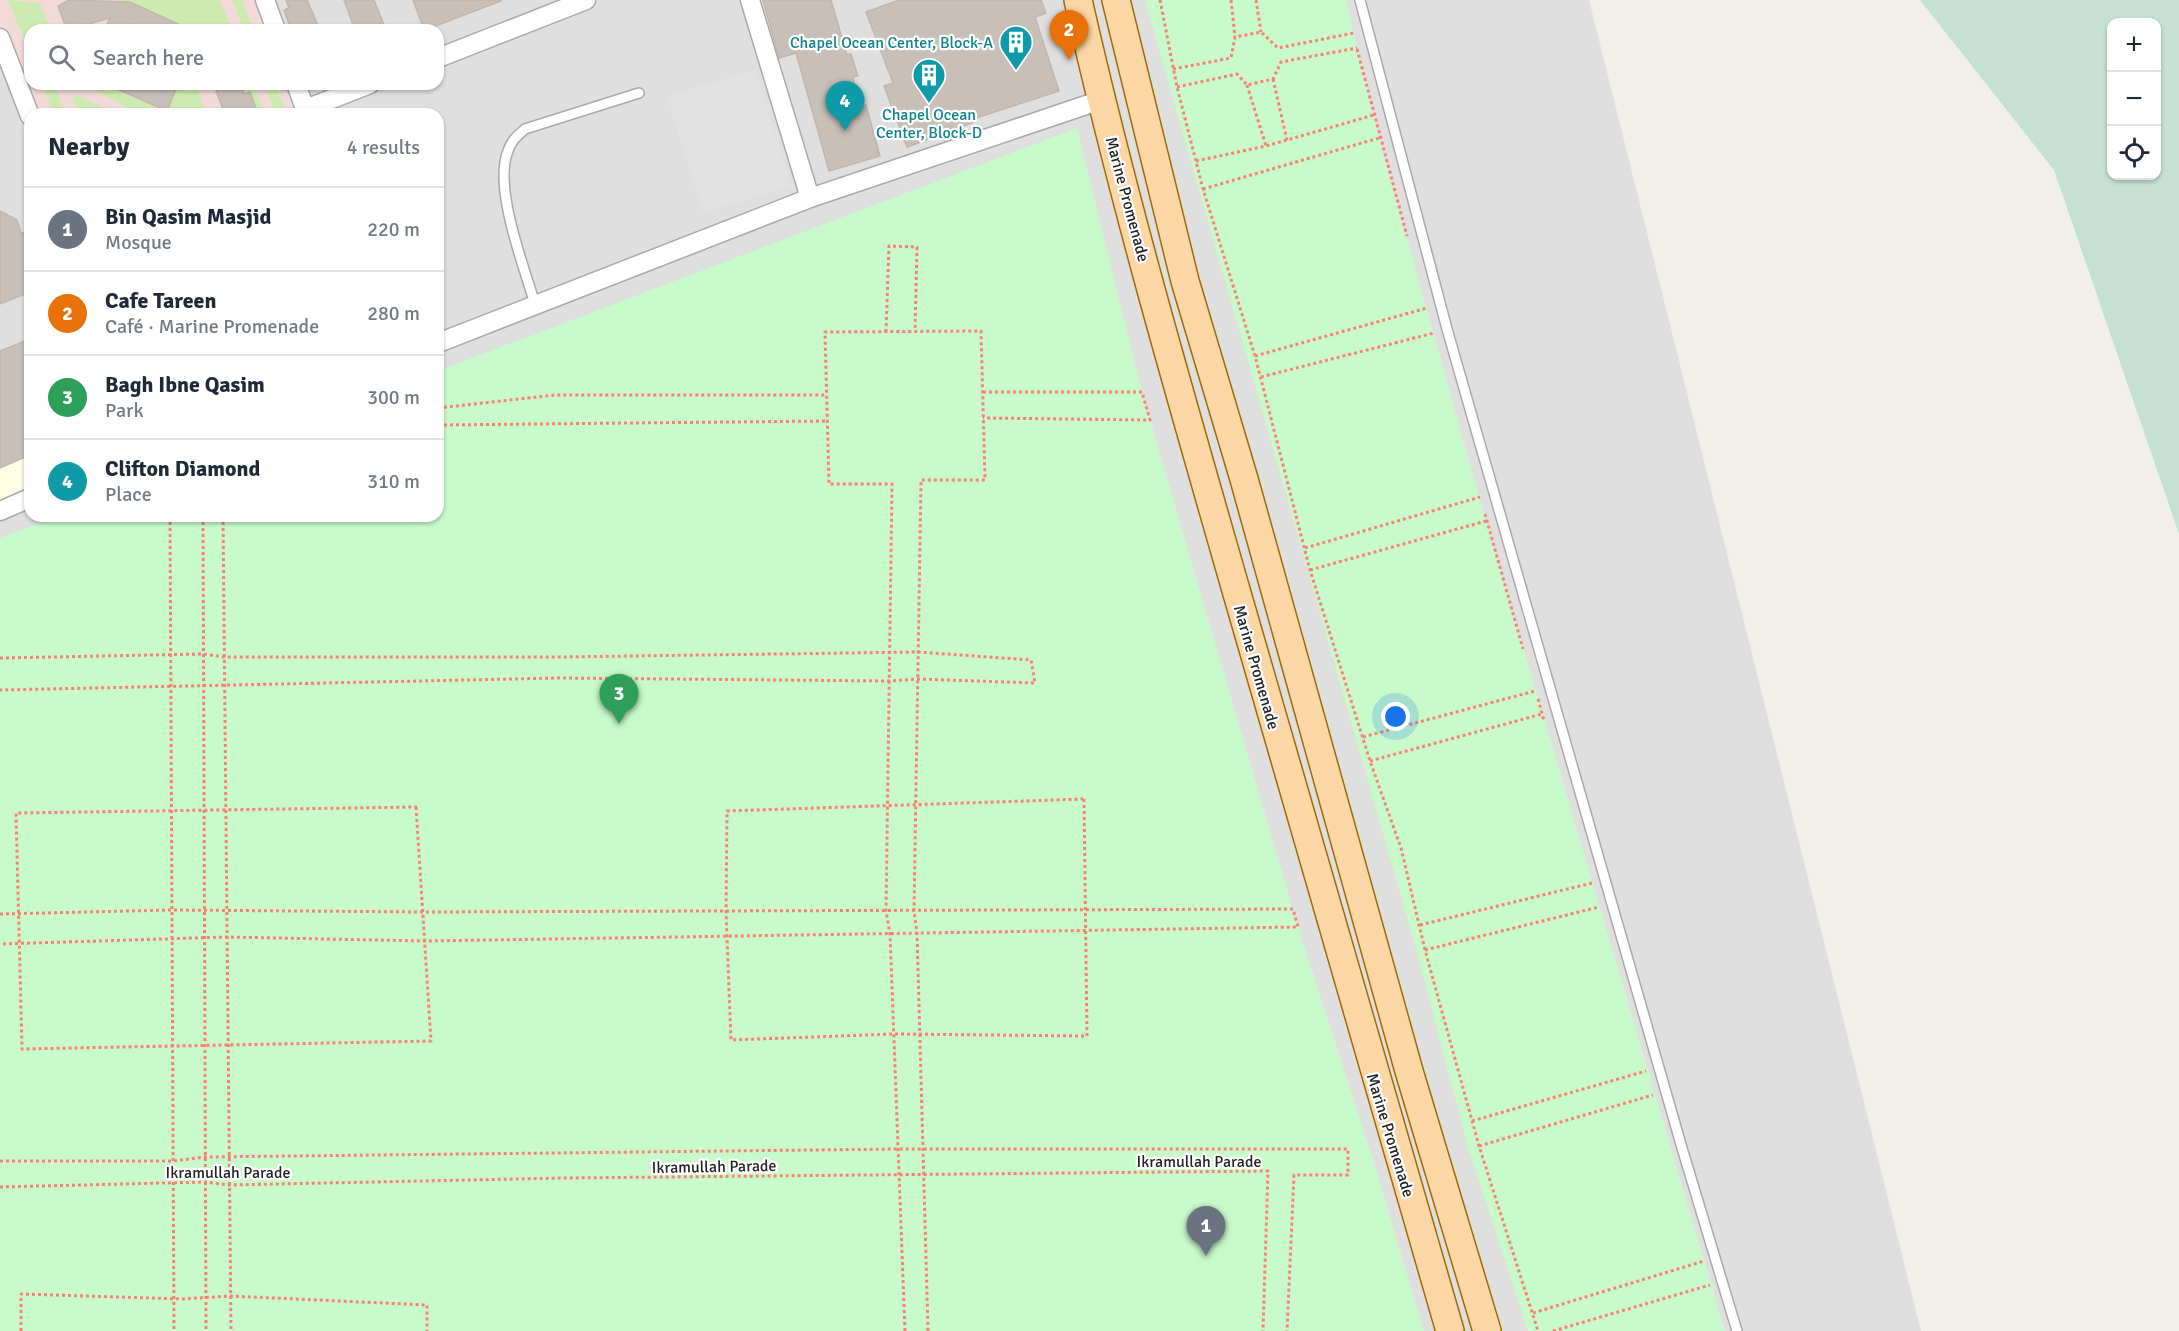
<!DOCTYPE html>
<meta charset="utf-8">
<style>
body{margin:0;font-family:Signika,sans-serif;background:#f6f6f7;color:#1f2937}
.controls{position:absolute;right:18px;top:18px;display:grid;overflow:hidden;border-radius:12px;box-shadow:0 2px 4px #0004}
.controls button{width:54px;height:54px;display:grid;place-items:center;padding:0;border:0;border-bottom:2px solid #e0e1e3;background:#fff;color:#1f2937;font:30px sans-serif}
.you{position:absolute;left:1396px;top:717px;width:21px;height:21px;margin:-15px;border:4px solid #fff;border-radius:50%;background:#1a73e8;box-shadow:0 0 0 9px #1a73e833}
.badge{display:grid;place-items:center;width:39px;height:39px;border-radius:50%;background:#d40000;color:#fff;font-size:20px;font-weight:700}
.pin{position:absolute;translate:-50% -50px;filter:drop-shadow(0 2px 3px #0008)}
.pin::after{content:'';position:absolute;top:32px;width:21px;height:18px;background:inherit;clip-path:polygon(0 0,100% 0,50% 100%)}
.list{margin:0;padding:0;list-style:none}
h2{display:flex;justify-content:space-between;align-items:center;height:78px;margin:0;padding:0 24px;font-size:26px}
h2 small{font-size:20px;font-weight:400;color:#747a83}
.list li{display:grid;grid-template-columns:39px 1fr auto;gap:18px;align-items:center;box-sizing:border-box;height:84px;padding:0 24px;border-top:2px solid #e0e1e3}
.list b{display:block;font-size:22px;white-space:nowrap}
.list p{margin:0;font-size:20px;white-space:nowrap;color:#747a83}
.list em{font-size:20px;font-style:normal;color:#747a83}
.icon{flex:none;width:33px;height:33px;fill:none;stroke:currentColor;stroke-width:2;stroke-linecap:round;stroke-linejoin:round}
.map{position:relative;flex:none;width:2179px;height:1331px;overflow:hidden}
.search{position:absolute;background:#fff;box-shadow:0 2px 4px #0004;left:24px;top:24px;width:420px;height:66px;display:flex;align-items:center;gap:15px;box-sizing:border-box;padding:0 21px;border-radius:18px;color:#747a83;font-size:22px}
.panel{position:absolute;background:#fff;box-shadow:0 2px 4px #0004;left:24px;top:108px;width:420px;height:414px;border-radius:18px}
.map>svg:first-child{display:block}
.residential{fill:#e0dfdf;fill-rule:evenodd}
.commercial{fill:#f2dad9}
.education{fill:#ffffe5}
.grass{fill:#cdebb0}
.wetland{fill:#c6e0d4;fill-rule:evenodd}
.park{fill:#c8facc}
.parking{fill:#e2e2e2}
.building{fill:#c7bfb8;stroke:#c4b6ab;stroke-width:1.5}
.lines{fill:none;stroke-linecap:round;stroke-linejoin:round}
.service-casing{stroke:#a9a9a9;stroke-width:12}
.minor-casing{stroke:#a9a9a9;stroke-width:21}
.primary-casing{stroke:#a06b00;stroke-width:30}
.path{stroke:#fa8072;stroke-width:3;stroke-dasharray:3 3;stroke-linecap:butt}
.service{stroke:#fff;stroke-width:9}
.minor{stroke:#fff;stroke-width:18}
.primary{stroke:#fcd6a4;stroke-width:27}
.labels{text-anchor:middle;stroke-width:4.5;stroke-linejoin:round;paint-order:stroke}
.culture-label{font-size:16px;fill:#0d838f;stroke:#fff;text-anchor:end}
.street-label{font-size:16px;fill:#222;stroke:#fff}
</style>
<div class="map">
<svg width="2179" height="1331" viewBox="0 0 2179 1331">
<rect width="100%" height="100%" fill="#f2efe9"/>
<path class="residential" d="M0,0H1589L1921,1331H0ZM30,30H438V84H30ZM30,114H438V516H30Z"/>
<polygon class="commercial" points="0,0 264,0 275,30 30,30 30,84 295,84 306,114 30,114 0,38"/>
<polygon class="education" points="30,406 30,498 0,510 0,418"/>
<g class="grass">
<polygon points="8,0 40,3 51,30 30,30 30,53"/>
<polygon points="121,0 219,0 233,30 191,30 122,4"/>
<polygon points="232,0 242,0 254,30 244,30"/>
<polygon points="42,84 54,84 66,114 54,114"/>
<polygon points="83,84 106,84 166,111 178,84 196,84 205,114 140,114"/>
<polygon points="240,84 253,84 265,114 258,114 250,92 245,94"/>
<polygon points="264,84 275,84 287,114 276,114"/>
<polygon points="79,96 117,114 79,114 72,97"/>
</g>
<path class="wetland" d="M1920,0H2179V534L2054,170ZM2112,22H2156V176H2112Z"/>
<g class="park">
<polygon points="1145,0 1346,0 1376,127 1486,521 1725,1331 1528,1331 1468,1147 1417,952"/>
<polygon points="1077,128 1142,392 1298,927 1373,1159 1424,1331 0,1331 0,538 59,516 438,516 438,371"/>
</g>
<polygon class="parking" points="755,70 791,186 703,213 667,96"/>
<g class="building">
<polygon points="69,0 130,2 191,30 145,30 131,24 129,30 104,30 110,18 67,30 58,6"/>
<polygon points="286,0 307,0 320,30 291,30 284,10 289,8"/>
<polygon points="344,0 374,0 386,30 355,30"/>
<polygon points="413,0 500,0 501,1 430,28 428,25 423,27"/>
<polygon points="763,0 831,0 847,55 851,54 858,76 853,77 860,106 866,105 880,156 829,171 796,53 779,58"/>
<polygon points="899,0 1041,0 1046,13 1035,17 1059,91 973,119 974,122 907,147 884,86 893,83 866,12"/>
<polygon points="106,84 178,84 167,111"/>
<polygon points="234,84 240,84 245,94 250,92 258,114 225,114 216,91"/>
<polygon points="0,211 17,220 21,233 26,232 30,240 30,292 0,304"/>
<polygon points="30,339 30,455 0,468 0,351"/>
</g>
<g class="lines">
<defs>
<g id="service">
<polyline points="1360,0 1447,329 1682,1148 1737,1331"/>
<path d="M535,304C524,267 493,187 508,151C511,141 517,136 525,129L639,93"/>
</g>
<g id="minor">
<polyline points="265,0 276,30"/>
<polyline points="750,0 810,198"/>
<polyline points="0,38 30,116"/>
<polyline points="438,58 586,0"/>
<polyline points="296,84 307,114"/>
<polyline points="306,109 370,84"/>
<polyline points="438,343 810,198 1101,100"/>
<polyline points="0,511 30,498"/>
</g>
<g id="primary">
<path d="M1078,0C1123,199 1180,395 1236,590C1306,838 1377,1085 1450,1331"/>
<polyline points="1116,0 1185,281 1244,479 1409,1071 1487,1331"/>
</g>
</defs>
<use href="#service" class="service-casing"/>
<use href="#minor" class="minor-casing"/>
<use href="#primary" class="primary-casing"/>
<g class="path">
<polyline points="1160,0 1177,87 1203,189 1255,356 1310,570 1370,761 1401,848 1425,950 1479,1146 1538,1331"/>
<polyline points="1231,0 1235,37"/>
<polyline points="1256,0 1261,32"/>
<polyline points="1357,49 1407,236"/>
<polyline points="1173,69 1231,58 1235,37 1261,32 1278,48 1354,33"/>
<polyline points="1273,79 1287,140"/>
<polyline points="1247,85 1266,146"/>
<polyline points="1177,87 1237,74 1247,85 1273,79 1281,62 1357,48"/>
<polyline points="1196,161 1266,146 1374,115"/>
<polyline points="1203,189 1379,138"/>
<polyline points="886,332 889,246 917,247 915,331"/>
<polyline points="1255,356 1427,308"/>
<polyline points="1261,377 1434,333"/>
<polyline points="983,392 1142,392 1150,420 983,418"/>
<polyline points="438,408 555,395 827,395"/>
<polyline points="438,425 827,421"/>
<polyline points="1485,514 1523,649"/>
<polyline points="170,516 174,1331"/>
<polyline points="203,516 206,1331"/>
<polyline points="223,516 231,1331"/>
<polyline points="1305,548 1480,497"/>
<polyline points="1310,570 1486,521"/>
<polyline points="0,658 203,654 224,657 559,657 918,652 1031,660 1035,683 918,679 889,681 559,678 0,690"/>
<polyline points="1538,699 1544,721"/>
<polyline points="1363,737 1535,691"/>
<polyline points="1370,761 1542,714"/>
<polygon points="1084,799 1087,1036 894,1034 731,1040 726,911 727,811"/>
<polygon points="416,807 431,1041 22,1049 16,813"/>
<polyline points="0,914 172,910 423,912 1293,909 1298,927 425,941 227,937 0,944"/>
<polyline points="1420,925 1592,883"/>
<polyline points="1425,950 1599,907"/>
<polyline points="1472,1121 1646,1071"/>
<polyline points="1479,1146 1653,1095"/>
<polyline points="0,1161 173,1161 205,1157 898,1149 1348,1149 1348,1175 1294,1175 1287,1331"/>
<polyline points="0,1187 205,1182 229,1185 565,1178 1268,1171 1263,1331"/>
<polyline points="1533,1313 1704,1261"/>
<polyline points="21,1331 21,1294 183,1299 230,1296 427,1305 427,1331"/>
<polyline points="905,1331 890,934 886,911 892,484 829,484 825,332 981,331 985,480 921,480 914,911 917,933 928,1331"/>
<polyline points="1553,1331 1710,1285"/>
</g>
<use href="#service" class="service"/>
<use href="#minor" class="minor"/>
<use href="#primary" class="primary"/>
</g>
<defs>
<symbol id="building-pin" viewBox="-11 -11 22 30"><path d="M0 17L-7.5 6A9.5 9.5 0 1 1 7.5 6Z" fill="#0f9aa8" stroke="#fff"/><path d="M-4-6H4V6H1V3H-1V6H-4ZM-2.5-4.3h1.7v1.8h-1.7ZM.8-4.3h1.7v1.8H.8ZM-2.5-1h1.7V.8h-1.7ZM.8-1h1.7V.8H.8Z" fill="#fff"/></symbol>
</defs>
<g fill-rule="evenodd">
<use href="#building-pin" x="997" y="23" width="38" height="52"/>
<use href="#building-pin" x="910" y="56" width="38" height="52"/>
</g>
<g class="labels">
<g class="culture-label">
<text x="993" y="48">Chapel Ocean Center, Block-A</text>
<text x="929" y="120" text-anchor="middle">Chapel Ocean<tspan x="929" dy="18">Center, Block-D</tspan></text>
</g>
<g class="street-label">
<text transform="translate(1128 199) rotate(75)" y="6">Marine Promenade</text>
<text transform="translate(1257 667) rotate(74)" y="6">Marine Promenade</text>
<text transform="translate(1391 1135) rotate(73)" y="6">Marine Promenade</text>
<text x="1199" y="1167">Ikramullah Parade</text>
<text transform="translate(714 1166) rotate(-1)" y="6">Ikramullah Parade</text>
<text x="228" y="1178">Ikramullah Parade</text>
</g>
</g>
</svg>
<div class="controls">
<button>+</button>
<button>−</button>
<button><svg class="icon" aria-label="locate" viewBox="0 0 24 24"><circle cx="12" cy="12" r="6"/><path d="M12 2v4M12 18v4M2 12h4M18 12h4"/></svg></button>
</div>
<div class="you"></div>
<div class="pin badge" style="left:1206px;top:1256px;background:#6b7280">1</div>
<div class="pin badge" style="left:1069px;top:60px;background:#e8710a">2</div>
<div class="pin badge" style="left:619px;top:724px;background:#2e9e5b">3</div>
<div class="pin badge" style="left:845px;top:131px;background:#0f9aa8">4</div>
<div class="search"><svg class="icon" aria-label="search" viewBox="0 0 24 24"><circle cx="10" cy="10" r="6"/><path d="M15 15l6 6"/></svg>Search here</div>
<section class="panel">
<h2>Nearby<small>4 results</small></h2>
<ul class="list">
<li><span class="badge" style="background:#6b7280">1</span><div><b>Bin Qasim Masjid</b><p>Mosque</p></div><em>220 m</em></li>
<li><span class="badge" style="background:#e8710a">2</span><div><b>Cafe Tareen</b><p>Café · Marine Promenade</p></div><em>280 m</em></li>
<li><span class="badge" style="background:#2e9e5b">3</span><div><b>Bagh Ibne Qasim</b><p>Park</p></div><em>300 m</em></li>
<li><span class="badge" style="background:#0f9aa8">4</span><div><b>Clifton Diamond</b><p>Place</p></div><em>310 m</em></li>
</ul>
</section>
</div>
